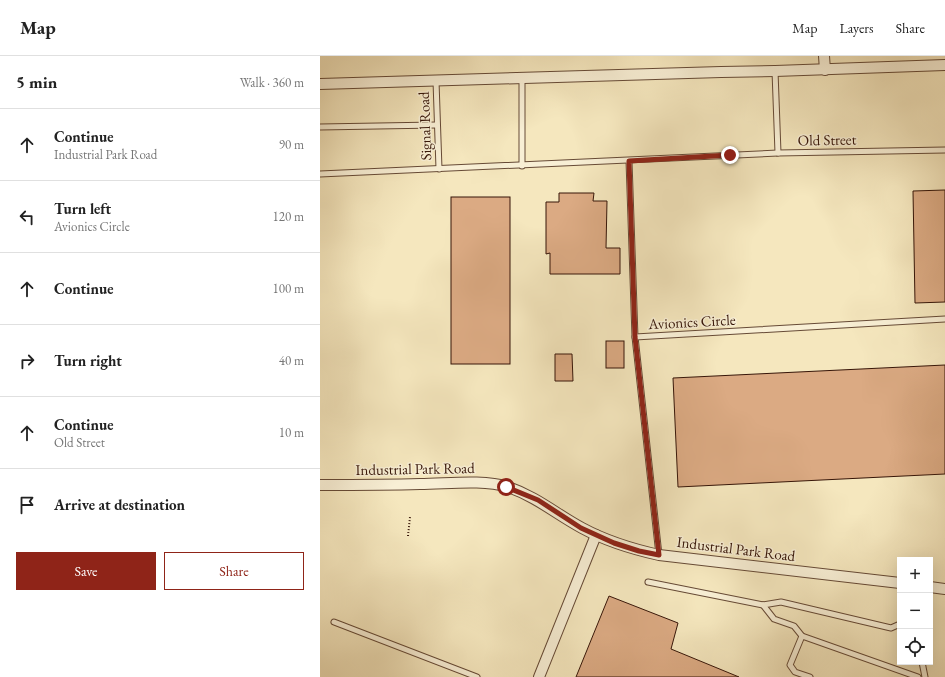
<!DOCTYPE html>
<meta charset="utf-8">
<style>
body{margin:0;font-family:"EB Garamond",serif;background:#f6f6f6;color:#222}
.controls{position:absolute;right:12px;bottom:12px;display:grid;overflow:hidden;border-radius:0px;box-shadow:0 4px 16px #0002}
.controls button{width:36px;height:36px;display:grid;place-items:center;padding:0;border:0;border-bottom:1px solid #e0e0e0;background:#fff;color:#222;font:20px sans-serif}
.stop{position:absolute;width:12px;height:12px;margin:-9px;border:3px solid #8f2418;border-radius:50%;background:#fff}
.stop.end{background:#8f2418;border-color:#fff;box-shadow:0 1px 4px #0008}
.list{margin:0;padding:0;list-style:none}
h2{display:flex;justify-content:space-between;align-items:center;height:52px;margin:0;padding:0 16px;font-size:17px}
h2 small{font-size:13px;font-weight:400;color:#767676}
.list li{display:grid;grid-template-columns:26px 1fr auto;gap:12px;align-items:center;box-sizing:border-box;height:72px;padding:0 16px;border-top:1px solid #e0e0e0}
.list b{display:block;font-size:15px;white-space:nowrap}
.list p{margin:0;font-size:13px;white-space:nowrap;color:#767676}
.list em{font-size:13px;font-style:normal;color:#767676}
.actions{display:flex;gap:8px;padding:12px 16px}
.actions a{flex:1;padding:9px 0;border:1px solid #8f2418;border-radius:0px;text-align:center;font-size:14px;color:#8f2418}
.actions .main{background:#8f2418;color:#fff}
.icon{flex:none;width:22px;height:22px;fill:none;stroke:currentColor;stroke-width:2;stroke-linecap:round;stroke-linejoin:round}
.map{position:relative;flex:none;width:625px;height:621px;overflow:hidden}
header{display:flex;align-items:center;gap:24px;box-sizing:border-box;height:56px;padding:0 20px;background:#fff;border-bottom:1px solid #e0e0e0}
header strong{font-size:19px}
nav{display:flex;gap:22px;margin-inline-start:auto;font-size:14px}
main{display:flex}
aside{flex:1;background:#fff}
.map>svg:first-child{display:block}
.building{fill:#dbaa83;stroke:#361508}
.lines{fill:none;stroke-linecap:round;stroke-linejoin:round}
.service-casing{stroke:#664a36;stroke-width:7}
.minor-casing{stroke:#664a36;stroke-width:12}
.path{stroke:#361508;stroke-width:2;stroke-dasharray:1 2;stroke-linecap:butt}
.service{stroke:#f8efd5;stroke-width:5}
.minor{stroke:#f8efd5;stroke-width:10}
.route{stroke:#8f2418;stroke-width:5}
.labels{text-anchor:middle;stroke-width:3;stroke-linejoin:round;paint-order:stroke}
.street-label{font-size:15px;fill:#361508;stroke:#f8efd5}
</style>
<header>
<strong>Map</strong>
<nav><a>Map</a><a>Layers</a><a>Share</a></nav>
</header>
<main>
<aside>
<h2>5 min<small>Walk · 360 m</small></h2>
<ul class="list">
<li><svg class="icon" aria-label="ahead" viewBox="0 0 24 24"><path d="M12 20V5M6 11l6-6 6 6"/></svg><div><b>Continue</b><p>Industrial Park Road</p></div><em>90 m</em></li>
<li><svg class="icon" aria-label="left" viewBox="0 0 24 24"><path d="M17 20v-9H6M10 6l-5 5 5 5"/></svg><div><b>Turn left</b><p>Avionics Circle</p></div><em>120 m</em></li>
<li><svg class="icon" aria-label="ahead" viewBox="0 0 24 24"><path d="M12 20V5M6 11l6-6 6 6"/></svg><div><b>Continue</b></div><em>100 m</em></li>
<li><svg class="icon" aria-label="right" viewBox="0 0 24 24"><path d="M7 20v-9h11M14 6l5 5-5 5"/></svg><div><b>Turn right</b></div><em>40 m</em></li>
<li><svg class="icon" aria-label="ahead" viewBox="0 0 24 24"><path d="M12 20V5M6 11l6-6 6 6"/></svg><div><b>Continue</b><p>Old Street</p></div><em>10 m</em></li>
<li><svg class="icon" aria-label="arrive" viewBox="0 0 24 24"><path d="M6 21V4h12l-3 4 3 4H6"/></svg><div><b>Arrive at destination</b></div></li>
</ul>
<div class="actions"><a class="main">Save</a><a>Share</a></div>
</aside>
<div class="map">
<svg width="625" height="621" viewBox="0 0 625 621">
<rect width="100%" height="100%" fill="#f5e7be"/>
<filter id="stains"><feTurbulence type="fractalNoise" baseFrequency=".005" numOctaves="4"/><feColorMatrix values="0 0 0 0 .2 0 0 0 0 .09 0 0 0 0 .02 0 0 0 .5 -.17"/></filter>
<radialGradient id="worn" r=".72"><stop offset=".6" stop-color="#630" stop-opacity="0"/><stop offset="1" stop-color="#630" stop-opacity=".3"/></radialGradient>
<g class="building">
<polygon points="625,134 625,246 595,247 593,135"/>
<polygon points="239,137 274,137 273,145 287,145 286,192 300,192 300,218 230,218 230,197 226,198 226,146 239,146"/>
<rect x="131" y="141" width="59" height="167"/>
<rect x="286" y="285" width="18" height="27"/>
<polygon points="235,298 252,298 253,325 235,325"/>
<polygon points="625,309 625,418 358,431 353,322"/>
<polygon points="289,540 358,567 351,593 419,621 256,621"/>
</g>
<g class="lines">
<defs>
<g id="service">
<polyline points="455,15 458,97"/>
<polyline points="202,22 202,110"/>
<polyline points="116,25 119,113"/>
<polyline points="0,71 116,69"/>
<polyline points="309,105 315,281 339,499"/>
<polyline points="0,118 458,97 625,94"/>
<polyline points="315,281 625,263"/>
<polyline points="328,526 443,549 461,546 571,572 580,568"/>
<polyline points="443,549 454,563 474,570 482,580 470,609 475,616 490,621"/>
<polyline points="14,566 157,621"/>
<polyline points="482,580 598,621"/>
<polyline points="602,606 605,621"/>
</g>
<g id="minor">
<polyline points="504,0 505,14"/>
<polyline points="0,28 401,16 455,15 625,9"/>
<path d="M0,429C33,429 67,429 100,428C127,428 162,423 188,431C217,441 236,458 262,472C286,485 312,493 339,499L580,527"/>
<polyline points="610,531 625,533"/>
<polyline points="219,621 276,479"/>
</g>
</defs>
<use href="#service" class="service-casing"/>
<use href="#minor" class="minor-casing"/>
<polyline class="path" points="88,480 90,461"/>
<use href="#service" class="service"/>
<use href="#minor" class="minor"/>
</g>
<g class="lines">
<polyline class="route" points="186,431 218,444 261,472 294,487 319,495 339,499 315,281 309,105 410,99"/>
</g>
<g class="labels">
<g class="street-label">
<text transform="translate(105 70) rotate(-92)" y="5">Signal Road</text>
<text transform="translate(507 84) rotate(-1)" y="5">Old Street</text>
<text transform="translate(372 266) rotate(-3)" y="5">Avionics Circle</text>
<text transform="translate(95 413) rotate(-1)" y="5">Industrial Park Road</text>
<text transform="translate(416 493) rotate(7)" y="5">Industrial Park Road</text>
</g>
</g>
<rect width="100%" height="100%" filter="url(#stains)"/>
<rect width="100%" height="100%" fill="url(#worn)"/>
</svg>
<div class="controls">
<button>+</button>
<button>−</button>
<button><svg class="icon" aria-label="locate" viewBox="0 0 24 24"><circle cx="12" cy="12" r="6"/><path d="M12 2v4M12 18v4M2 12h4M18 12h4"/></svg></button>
</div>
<div class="stop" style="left:186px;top:431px"></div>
<div class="stop end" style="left:410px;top:99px"></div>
</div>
</main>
